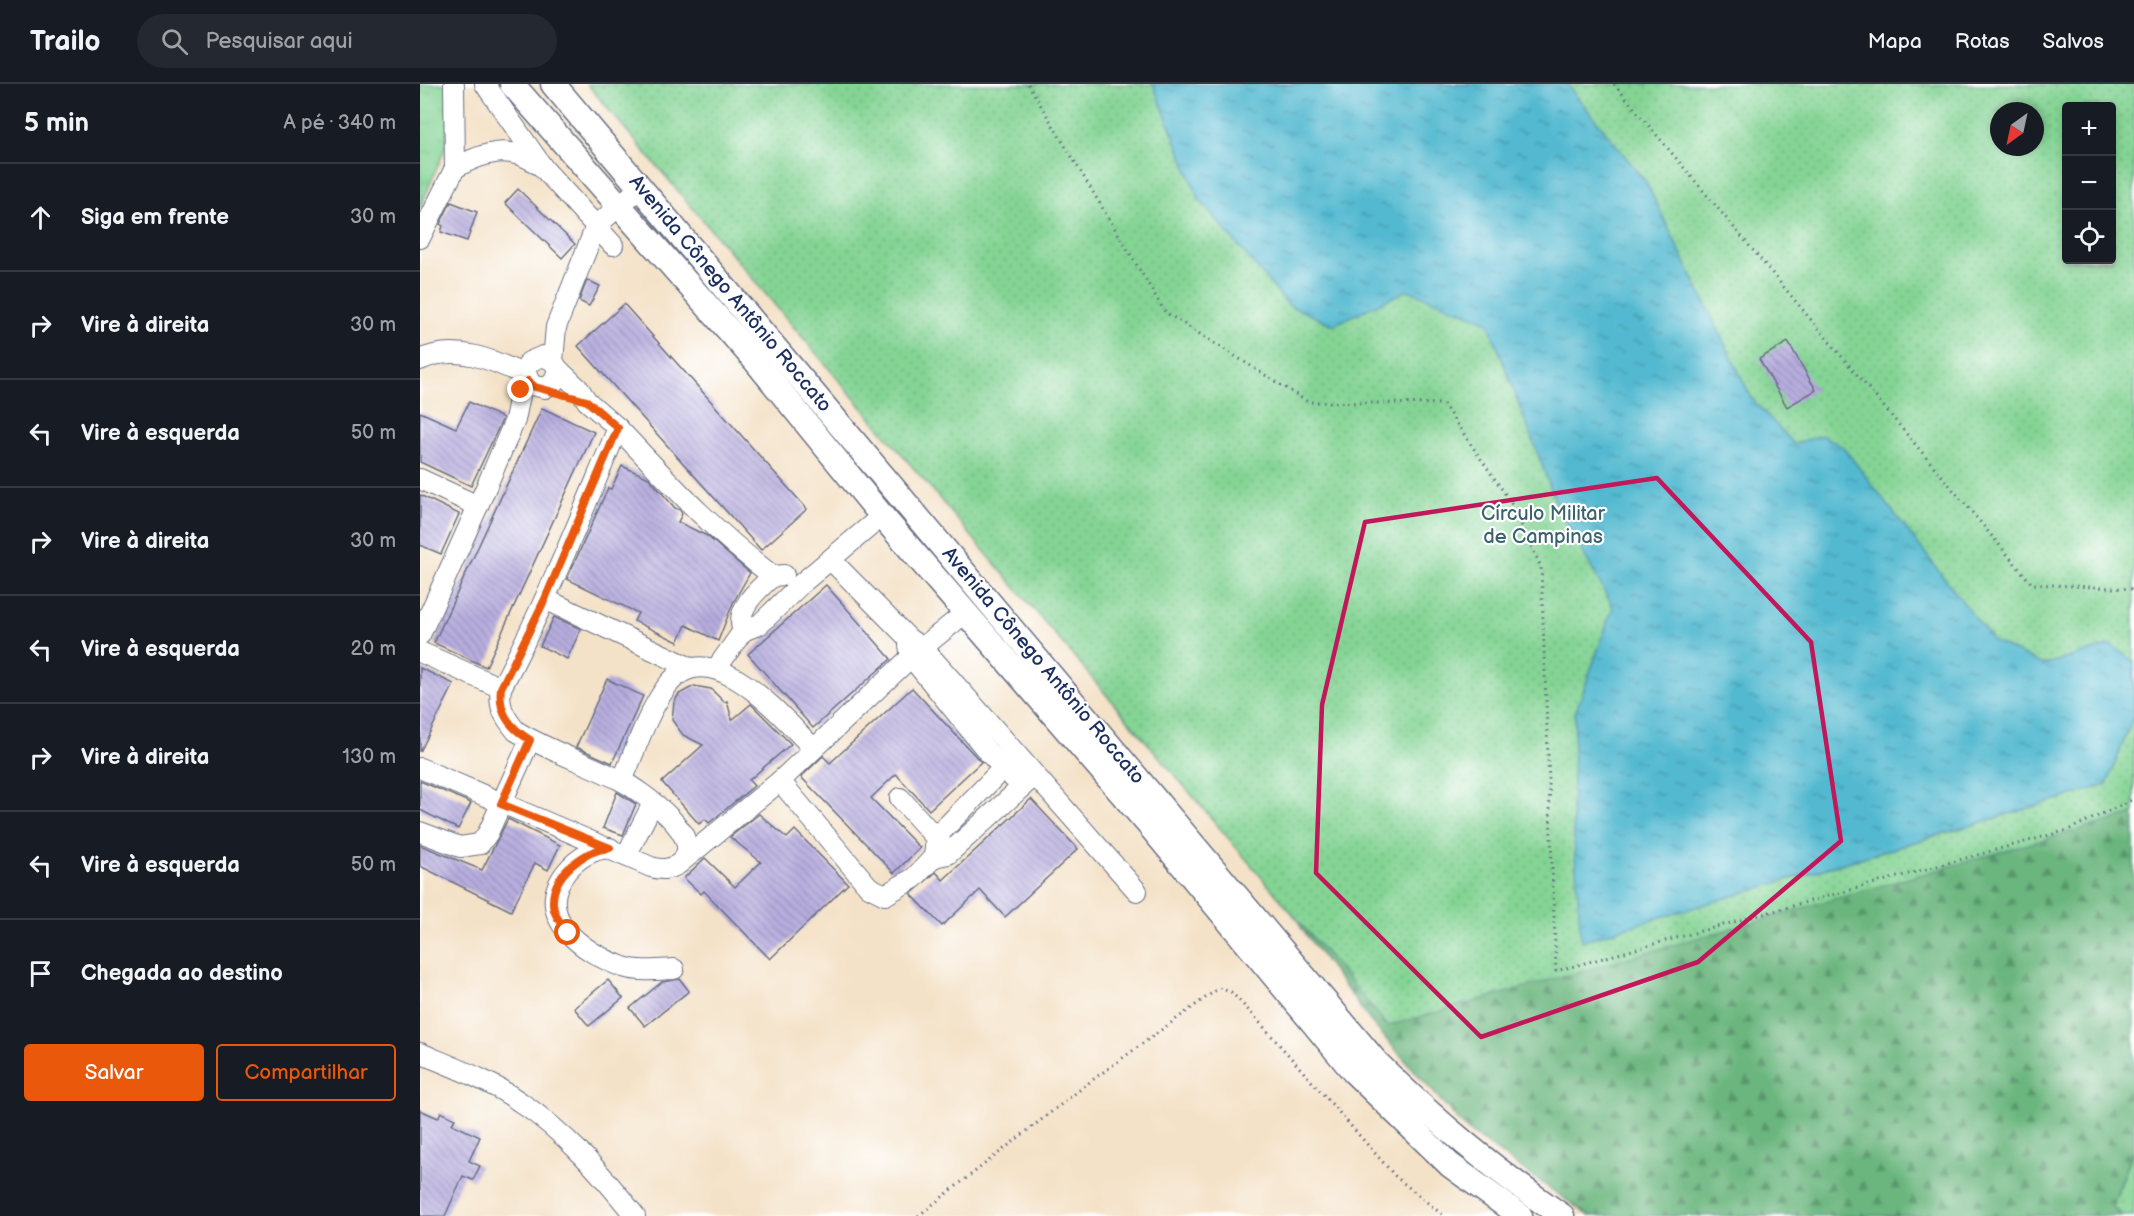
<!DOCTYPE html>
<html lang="pt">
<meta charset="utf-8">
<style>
body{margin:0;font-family:"Balsamiq Sans",sans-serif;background:#242831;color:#f1f3f6}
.controls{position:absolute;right:18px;top:18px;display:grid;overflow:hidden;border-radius:6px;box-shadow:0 3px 9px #0003}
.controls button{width:54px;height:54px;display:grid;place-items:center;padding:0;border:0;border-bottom:2px solid #363941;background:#171b24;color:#f1f3f6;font:30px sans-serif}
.compass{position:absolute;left:1570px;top:18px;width:54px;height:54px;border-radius:50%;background:#171b24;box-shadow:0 3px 9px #0003;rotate:213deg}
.stop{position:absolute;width:18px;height:18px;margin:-14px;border:4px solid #ea580c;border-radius:50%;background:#fff}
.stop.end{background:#ea580c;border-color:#fff;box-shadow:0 2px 6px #0008}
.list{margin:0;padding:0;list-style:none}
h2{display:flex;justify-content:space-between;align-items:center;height:78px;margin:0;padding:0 24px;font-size:26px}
h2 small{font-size:20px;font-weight:400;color:#9ea1a6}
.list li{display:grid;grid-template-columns:39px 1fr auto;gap:18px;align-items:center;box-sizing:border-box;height:108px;padding:0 24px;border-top:2px solid #363941}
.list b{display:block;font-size:22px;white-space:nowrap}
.list em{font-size:20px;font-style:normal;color:#9ea1a6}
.actions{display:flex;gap:12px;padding:18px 24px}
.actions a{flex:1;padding:14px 0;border:2px solid #ea580c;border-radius:6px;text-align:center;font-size:21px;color:#ea580c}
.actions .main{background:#ea580c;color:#fff}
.icon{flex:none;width:33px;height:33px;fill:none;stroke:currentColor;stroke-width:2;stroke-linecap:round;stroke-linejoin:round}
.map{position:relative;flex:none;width:1714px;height:1132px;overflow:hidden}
header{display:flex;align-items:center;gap:36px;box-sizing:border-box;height:84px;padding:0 30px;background:#171b24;border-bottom:2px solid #363941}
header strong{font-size:28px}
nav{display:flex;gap:33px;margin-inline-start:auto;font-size:21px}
.search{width:420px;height:54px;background:#242831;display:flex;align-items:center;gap:15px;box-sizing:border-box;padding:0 21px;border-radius:33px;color:#9ea1a6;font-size:22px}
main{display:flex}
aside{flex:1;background:#171b24}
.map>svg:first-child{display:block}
.grass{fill:url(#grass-tufts);stroke:#508279;stroke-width:1.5}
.forest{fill:url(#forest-firs);stroke:#43726e;stroke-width:1.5}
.park{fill:url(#park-dots);stroke:#508279;stroke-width:1.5;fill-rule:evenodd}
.water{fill:url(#water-ripples);stroke:#367497;stroke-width:1.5}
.building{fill:url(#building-back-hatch)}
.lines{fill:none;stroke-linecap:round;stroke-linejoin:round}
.minor-casing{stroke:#676e83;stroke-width:22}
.major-casing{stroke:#676e83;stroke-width:27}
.path{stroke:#676e83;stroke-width:3;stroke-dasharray:1.5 4.5;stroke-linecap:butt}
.minor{stroke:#fff;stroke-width:20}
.major{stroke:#fff;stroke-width:24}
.route{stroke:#ea580c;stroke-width:8}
.marked{fill:none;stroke:#c2185b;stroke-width:4.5;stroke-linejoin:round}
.labels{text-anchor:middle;stroke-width:4.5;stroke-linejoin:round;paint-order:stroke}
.street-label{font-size:20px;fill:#1b2f5e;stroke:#fff}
.park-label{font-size:20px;fill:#3a616e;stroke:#fff}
</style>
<header>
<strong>Trailo</strong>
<div class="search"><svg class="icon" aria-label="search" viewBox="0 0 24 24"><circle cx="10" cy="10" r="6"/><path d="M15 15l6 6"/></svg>Pesquisar aqui</div>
<nav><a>Mapa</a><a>Rotas</a><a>Salvos</a></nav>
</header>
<main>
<aside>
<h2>5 min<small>A pé · 340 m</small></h2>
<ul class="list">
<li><svg class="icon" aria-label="ahead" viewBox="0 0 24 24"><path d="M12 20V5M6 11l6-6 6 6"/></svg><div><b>Siga em frente</b></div><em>30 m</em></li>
<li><svg class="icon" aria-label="right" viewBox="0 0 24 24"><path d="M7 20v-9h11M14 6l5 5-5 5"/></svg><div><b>Vire à direita</b></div><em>30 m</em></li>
<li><svg class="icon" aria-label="left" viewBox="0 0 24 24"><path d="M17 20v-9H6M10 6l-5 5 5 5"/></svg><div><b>Vire à esquerda</b></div><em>50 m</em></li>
<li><svg class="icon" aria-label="right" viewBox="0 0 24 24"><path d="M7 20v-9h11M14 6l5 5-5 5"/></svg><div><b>Vire à direita</b></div><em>30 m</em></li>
<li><svg class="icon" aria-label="left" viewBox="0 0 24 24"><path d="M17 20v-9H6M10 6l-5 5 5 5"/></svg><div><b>Vire à esquerda</b></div><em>20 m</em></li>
<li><svg class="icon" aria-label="right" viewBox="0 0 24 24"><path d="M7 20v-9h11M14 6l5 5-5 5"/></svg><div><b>Vire à direita</b></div><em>130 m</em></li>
<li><svg class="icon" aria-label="left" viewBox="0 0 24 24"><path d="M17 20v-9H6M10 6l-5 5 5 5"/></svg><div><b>Vire à esquerda</b></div><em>50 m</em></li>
<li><svg class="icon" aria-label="arrive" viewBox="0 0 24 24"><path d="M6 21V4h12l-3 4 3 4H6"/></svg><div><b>Chegada ao destino</b></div></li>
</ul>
<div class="actions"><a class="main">Salvar</a><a>Compartilhar</a></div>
</aside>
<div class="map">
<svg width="1714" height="1132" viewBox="0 0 1714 1132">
<defs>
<pattern id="grass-tufts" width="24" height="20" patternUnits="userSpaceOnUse" patternTransform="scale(1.5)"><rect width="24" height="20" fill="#84d494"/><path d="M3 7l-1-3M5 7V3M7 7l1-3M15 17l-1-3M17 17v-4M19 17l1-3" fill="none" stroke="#71b682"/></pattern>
<pattern id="forest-firs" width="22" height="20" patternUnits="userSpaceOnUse" patternTransform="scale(1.5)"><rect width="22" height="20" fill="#6bb67e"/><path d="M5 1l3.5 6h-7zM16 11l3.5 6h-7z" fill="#57946a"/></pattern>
<pattern id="park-dots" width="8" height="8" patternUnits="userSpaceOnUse" patternTransform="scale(1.5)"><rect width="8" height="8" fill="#84d494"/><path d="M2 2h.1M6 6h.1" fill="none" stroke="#71b682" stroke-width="1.8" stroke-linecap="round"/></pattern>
<pattern id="water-ripples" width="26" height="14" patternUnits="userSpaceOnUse" patternTransform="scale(1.5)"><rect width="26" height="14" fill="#52b9d0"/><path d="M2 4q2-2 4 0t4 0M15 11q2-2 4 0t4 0" fill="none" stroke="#4397ac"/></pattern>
<pattern id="building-back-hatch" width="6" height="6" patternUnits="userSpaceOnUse" patternTransform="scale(1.5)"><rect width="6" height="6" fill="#b8aedf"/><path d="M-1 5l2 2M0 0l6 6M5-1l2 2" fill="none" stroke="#958eb8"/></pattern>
</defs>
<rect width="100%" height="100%" fill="#fff"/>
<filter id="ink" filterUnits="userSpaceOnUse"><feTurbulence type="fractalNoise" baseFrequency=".0167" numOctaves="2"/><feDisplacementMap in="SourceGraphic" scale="12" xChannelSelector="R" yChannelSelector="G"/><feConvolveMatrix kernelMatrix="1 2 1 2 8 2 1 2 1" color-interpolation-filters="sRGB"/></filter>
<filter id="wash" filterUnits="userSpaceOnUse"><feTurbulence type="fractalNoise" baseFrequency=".008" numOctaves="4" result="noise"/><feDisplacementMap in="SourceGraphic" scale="24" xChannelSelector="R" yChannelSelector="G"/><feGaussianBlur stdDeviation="1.35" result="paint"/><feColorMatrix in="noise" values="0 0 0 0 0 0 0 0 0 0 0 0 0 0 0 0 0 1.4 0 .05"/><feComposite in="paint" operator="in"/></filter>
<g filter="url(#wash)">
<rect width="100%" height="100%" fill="#f4e2c8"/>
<g class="grass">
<polygon points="0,0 29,0 28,57 0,125"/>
<polygon points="1714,1065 1714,1132 1703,1132 1692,1123"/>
</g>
<polygon class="forest" points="717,356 1714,630 1714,1065 1692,1123 1703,1132 1169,1132 1047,1046 951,938 881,844"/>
<path class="park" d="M167,0H1714V730L968,942ZM1646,22H1692V176H1646ZM1579,27H1615V63H1579Z"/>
<polygon class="water" points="733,0 1147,0 1226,98 1332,315 1374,360 1402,351 1423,363 1573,557 1623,581 1691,561 1714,578 1714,630 1687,701 1161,857 1152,725 1155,630 1193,523 1137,421 1068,238 988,206 913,241 868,221 779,115"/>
<g id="blocks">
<g class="building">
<polygon points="98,105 155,160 142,174 85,119"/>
<polygon points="31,118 57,128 47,157 21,148 23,142 20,140"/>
<polygon points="167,196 180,202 169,222 159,217"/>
<polygon points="204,220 387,425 341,466 158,262"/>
<polygon points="1368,258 1396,306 1367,323 1339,275"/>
<polygon points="49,318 83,334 51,402 0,378 0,328 36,344"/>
<polygon points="122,324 174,348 66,583 14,559"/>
<polygon points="202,382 229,394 255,424 260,426 262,430 258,438 287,452 330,489 313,519 298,557 266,541 258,558 214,537 218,529 147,495 188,404 191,405"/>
<polygon points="0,411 39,430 21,470 0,461"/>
<polygon points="406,501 471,575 393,644 328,570"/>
<polygon points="134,533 161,545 147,575 120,562"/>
<polygon points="0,584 34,600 0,668"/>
<polygon points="187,595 223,612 192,679 156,663"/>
<polygon points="274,602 291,605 304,618 307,617 312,636 331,620 371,660 329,696 334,702 289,739 285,735 279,740 242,698 283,661 263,651 252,636 254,618 259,610"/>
<polygon points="492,604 561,678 509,726 476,690 451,714 500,764 474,789 381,693 403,672 410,679"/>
<polygon points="0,697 51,719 38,745 0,726"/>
<polygon points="197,708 216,720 203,751 183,744"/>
<polygon points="611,715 658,765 585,833 560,806 522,842 491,810 516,788 523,796"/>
<polygon points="339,730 367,754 375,746 428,800 350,875 284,807 281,810 264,794 285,774 315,803 341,778 310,753"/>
<polygon points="88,735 140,761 128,786 115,779 91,827 0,782 0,761 62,786"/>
<polygon points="260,895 269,907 225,942 210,924 242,898"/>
<polygon points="188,896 203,914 169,942 154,924"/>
<polygon points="0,1026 18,1034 21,1028 35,1035 32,1040 60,1053 49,1077 60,1082 53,1096 43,1092 25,1132 0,1132"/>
</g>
</g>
</g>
<g filter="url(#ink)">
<use href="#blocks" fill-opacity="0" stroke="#676e83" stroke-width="1.5"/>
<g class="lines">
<defs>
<g id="minor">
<polyline points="65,0 124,85 193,161"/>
<path d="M35,84C64,68 90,60 119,81"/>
<polyline points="0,154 35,84 34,0"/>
<path d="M0,276C35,259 74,276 106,292"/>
<polyline points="133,277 123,272 109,278 105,287 111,301 125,304 134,298 138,285 133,277 136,243 176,142 221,103"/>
<path d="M198,344C249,398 293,447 353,492"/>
<polyline points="0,395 58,422"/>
<polyline points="411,476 489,555 504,565 717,807"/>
<polyline points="125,515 271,584"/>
<path d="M323,547C314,526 338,505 353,492L364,491"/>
<polyline points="0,551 58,422 95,336 101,306 108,297"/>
<polyline points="489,561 491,573 568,668 602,703"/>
<path d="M0,568L81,604C126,520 161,431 198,344L167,317L159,305L138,285"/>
<polyline points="296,585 323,547 340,540 382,499 462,432"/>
<path d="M0,684L231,783C241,786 248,786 257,781C294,757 219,706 200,696C166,679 129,667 96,647C84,632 78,623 81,604"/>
<path d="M202,697C215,667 226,632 245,605C287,542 362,633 393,664"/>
<polyline points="360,697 449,803 465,811 494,794 514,773 528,770 614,692"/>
<polyline points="480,714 524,763"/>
<polyline points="0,748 40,763 60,760 68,749 110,656"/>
<path d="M190,764C172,765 158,774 147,787C110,832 164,869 203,883C219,888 237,886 254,885"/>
<polyline points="206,772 233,719"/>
<polyline points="514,773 516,753 592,675"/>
<polyline points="261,778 360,697 491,573 545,529"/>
<path d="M0,969C33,983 71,997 100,1018C146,1049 181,1089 215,1132"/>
</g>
<g id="major">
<polyline points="92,0 334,275 462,432 729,741 934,988 1030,1081 1100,1132"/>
<path d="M133,0L956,978C1017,1039 1071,1083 1142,1132"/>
</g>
</defs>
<use href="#minor" class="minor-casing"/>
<use href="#major" class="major-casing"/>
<g class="path">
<polyline points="608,0 745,228 888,318 1023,320 1090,417 1121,483 1136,887 1648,746 1714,715"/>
<polyline points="1194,0 1612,500 1714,505"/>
<polyline points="498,1132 671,997 799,904 811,908 834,932 976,1093 1024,1132"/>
</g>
<use href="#minor" class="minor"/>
<use href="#major" class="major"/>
</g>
</g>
<g class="lines" filter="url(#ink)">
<path class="route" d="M101,306L108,297L115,303L167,317L198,344L125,515L81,604C78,628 89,643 110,656L81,720L190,764C164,766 132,791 133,819C133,831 142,840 148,849"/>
</g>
<path class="marked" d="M1237,394L1391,558L1421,757L1278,878L1061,953L896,789L902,621L945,438Z"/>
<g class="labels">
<g class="street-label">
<text transform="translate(311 209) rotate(50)" y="7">Avenida Cônego Antônio Roccato</text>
<text transform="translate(624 581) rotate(50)" y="7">Avenida Cônego Antônio Roccato</text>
</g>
<g class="park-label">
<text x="1123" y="436">Círculo Militar<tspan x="1123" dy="23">de Campinas</tspan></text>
</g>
</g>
</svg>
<div class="controls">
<button>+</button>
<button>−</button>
<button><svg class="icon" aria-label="locate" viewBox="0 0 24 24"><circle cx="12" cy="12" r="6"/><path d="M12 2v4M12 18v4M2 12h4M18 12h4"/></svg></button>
</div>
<svg class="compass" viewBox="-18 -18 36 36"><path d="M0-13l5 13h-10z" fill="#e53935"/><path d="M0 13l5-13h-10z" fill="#9ea1a6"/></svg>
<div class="stop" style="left:148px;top:849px"></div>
<div class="stop end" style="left:101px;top:306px"></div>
</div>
</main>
